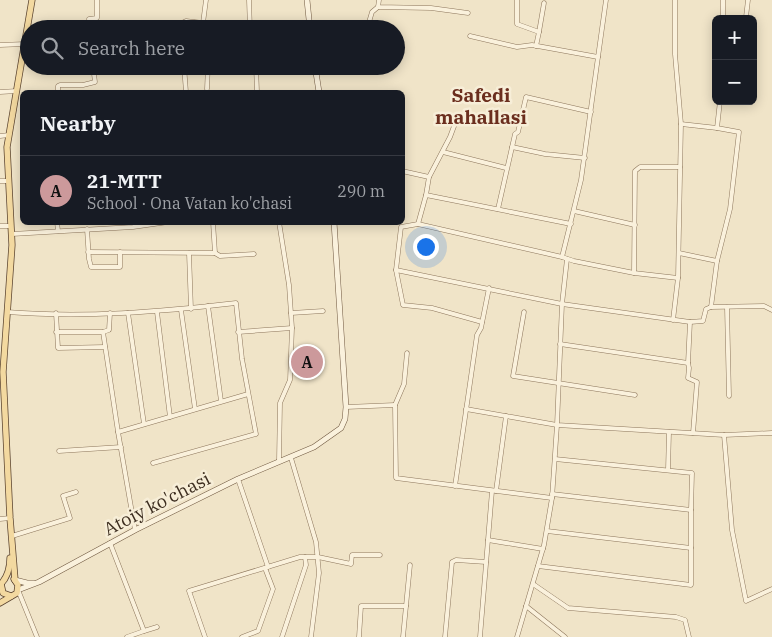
<!DOCTYPE html>
<meta charset="utf-8">
<style>
body{margin:0;font-family:"IBM Plex Serif",serif;background:#242831;color:#f1f3f6}
.controls{position:absolute;right:15px;top:15px;display:grid;overflow:hidden;border-radius:8px;box-shadow:0 2px 12px #0003}
.controls button{width:45px;height:45px;display:grid;place-items:center;padding:0;border:0;border-bottom:1px solid #363941;background:#171b24;color:#f1f3f6;font:25px sans-serif}
.you{position:absolute;left:425px;top:246px;width:18px;height:18px;margin:-12px;border:4px solid #fff;border-radius:50%;background:#1a73e8;box-shadow:0 0 0 8px #1a73e833}
.badge{display:grid;place-items:center;width:32px;height:32px;border-radius:50%;background:#cc999b;color:#111;font-size:16px;font-weight:700}
.pin{position:absolute;translate:-50% -50%;border:2px solid #fff;box-shadow:0 1px 5px #0006}
.list{margin:0;padding:0;list-style:none}
h2{display:flex;justify-content:space-between;align-items:center;height:65px;margin:0;padding:0 20px;font-size:21px}
h2 small{font-size:16px;font-weight:400;color:#9ea1a6}
.list li{display:grid;grid-template-columns:32px 1fr auto;gap:15px;align-items:center;box-sizing:border-box;height:70px;padding:0 20px;border-top:1px solid #363941}
.list b{display:block;font-size:19px;white-space:nowrap}
.list p{margin:0;font-size:16px;white-space:nowrap;color:#9ea1a6}
.list em{font-size:16px;font-style:normal;color:#9ea1a6}
.icon{flex:none;width:28px;height:28px;fill:none;stroke:currentColor;stroke-width:2;stroke-linecap:round;stroke-linejoin:round}
.map{position:relative;flex:none;width:772px;height:637px;overflow:hidden}
.search{position:absolute;background:#171b24;box-shadow:0 2px 12px #0003;left:20px;top:20px;width:385px;height:55px;display:flex;align-items:center;gap:12px;box-sizing:border-box;padding:0 18px;border-radius:28px;color:#9ea1a6;font-size:19px}
.panel{position:absolute;background:#171b24;box-shadow:0 2px 12px #0003;left:20px;top:90px;width:385px;height:135px;border-radius:8px}
.map>svg:first-child{display:block}
.lines{fill:none;stroke-linecap:round;stroke-linejoin:round}
.street-casing{stroke:#8d765c;stroke-width:5}
.secondary-casing{stroke:#6f573f;stroke-width:6}
.primary-casing{stroke:#5b4430;stroke-width:7}
.street{stroke:#faf1dc;stroke-width:4}
.secondary{stroke:#faf1dc;stroke-width:5}
.primary{stroke:#f3d9a0;stroke-width:5.5}
.labels{text-anchor:middle;stroke-width:5;stroke-linejoin:round;paint-order:stroke}
.street-label{font-size:18px;fill:#3d2e20;stroke:#f7eed8}
.neighbourhood-label{font-size:19px;font-weight:bold;fill:#6b2e1e;stroke:#f7eed8}
</style>
<div class="map">
<svg width="772" height="637" viewBox="0 0 772 637">
<rect width="100%" height="100%" fill="#f0e4c8"/>
<g class="lines">
<defs>
<g id="street">
<polyline points="249,0 250,29"/>
<polyline points="379,0 378,7 431,8 468,13"/>
<polyline points="517,0 517,24 539,32 536,46"/>
<polyline points="675,0 675,54 681,124"/>
<polyline points="723,0 723,19"/>
<polyline points="746,17 748,0"/>
<polyline points="90,29 89,19 97,18 97,0"/>
<polyline points="181,29 182,23 186,21 203,23 206,0"/>
<polyline points="367,29 372,12 378,7"/>
<polyline points="539,32 544,3"/>
<polyline points="470,36 517,47 532,45 598,57 606,0"/>
<polyline points="0,45 25,44"/>
<polyline points="598,57 581,180 562,257 574,261 634,273 678,278 681,124 717,128"/>
<polyline points="184,66 186,92"/>
<polyline points="256,66 257,92"/>
<polyline points="207,89 208,66"/>
<polyline points="0,92 17,91"/>
<polyline points="58,92 58,86 60,85 83,85 95,82 93,66"/>
<polyline points="0,136 9,135"/>
<polyline points="512,147 545,154 585,158"/>
<polyline points="443,152 506,168"/>
<polyline points="402,171 429,177 426,195 571,224"/>
<polyline points="429,177 450,137 456,121"/>
<polyline points="0,181 8,181"/>
<polyline points="426,195 418,224 562,257"/>
<polyline points="498,209 515,134 518,132 526,97 591,112"/>
<polyline points="574,211 635,225"/>
<polyline points="57,222 58,231"/>
<polyline points="418,224 401,227 396,270 562,304 690,322 703,321 706,309 711,307 764,306 772,310"/>
<polyline points="0,226 11,226"/>
<polyline points="87,229 89,259 91,267 120,267 120,252"/>
<polyline points="12,234 133,227 168,222"/>
<polyline points="88,252 215,253 213,222"/>
<polyline points="189,253 191,309"/>
<polyline points="215,253 220,256 254,254"/>
<polyline points="679,253 717,261"/>
<polyline points="396,270 403,305 432,308 482,322"/>
<polyline points="634,273 635,171 640,167 680,167"/>
<polyline points="208,306 221,401"/>
<polyline points="711,307 717,261 730,209 739,132 717,128 720,101"/>
<polyline points="727,307 729,396"/>
<polyline points="181,310 195,409"/>
<path d="M7,312C83,318 160,312 236,303L242,359L256,434L153,463"/>
<polyline points="157,312 170,417"/>
<polyline points="524,312 513,376 635,395"/>
<polyline points="56,313 58,348 105,347"/>
<polyline points="128,313 144,424"/>
<polyline points="291,313 323,311"/>
<polyline points="673,320 678,278"/>
<polyline points="56,332 103,332 118,432 135,530"/>
<polyline points="103,332 109,330 110,313"/>
<polyline points="238,332 292,328"/>
<polyline points="560,344 688,363 690,322"/>
<polyline points="688,363 689,368 688,378 697,382 693,433"/>
<polyline points="395,405 404,384 407,353"/>
<polyline points="346,407 395,405 396,478 552,498"/>
<polyline points="466,409 557,425 724,435 772,433"/>
<polyline points="118,432 248,394"/>
<polyline points="724,435 732,530 746,601 772,589"/>
<polyline points="59,451 121,447"/>
<polyline points="291,458 316,542 319,573 311,637"/>
<polyline points="279,461 280,403 290,380 292,328 289,285 279,222"/>
<polyline points="668,470 669,432"/>
<polyline points="238,479 268,567"/>
<polyline points="455,486 477,335 481,328 489,288"/>
<polyline points="496,491 506,416"/>
<polyline points="552,494 691,510 692,473 555,459"/>
<polyline points="0,519 10,518"/>
<polyline points="547,531 691,548"/>
<polyline points="12,536 70,518 63,496 76,492"/>
<polyline points="488,540 543,549"/>
<polyline points="110,543 144,631 157,627"/>
<polyline points="538,566 691,585 691,510"/>
<polyline points="533,584 568,608 676,617 685,620 689,637"/>
<polyline points="18,590 37,637"/>
<polyline points="406,606 410,565"/>
<polyline points="526,606 565,637"/>
<polyline points="127,637 144,631"/>
<polyline points="205,637 189,591 300,557 318,557 351,564 352,555 380,555"/>
<polyline points="242,637 258,631 273,589 265,568"/>
<polyline points="282,637 306,565 305,557"/>
<polyline points="359,637 361,606 406,606 403,637"/>
<polyline points="445,637 452,562 456,560 486,562"/>
<polyline points="480,637 492,491"/>
<polyline points="517,637 544,545 552,498 557,425 562,304 567,259"/>
</g>
<g id="secondary">
<polyline points="307,0 310,29"/>
<polyline points="315,66 319,92"/>
<polyline points="15,580 27,583 34,583"/>
<polyline points="18,590 39,582 135,530 238,479 314,447 341,428 345,419 346,407 334,222"/>
</g>
<g id="primary">
<polyline points="15,580 10,518 3,372 12,245 7,147 32,0"/>
<polyline points="1,584 3,593 11,596"/>
<path d="M0,585C7,578 10,568 10,558"/>
<polyline points="0,603 17,593 18,585 14,579"/>
</g>
</defs>
<use href="#street" class="street-casing"/>
<use href="#secondary" class="secondary-casing"/>
<use href="#primary" class="primary-casing"/>
<use href="#street" class="street"/>
<use href="#secondary" class="secondary"/>
<use href="#primary" class="primary"/>
</g>
<g class="labels">
<g class="street-label">
<text transform="translate(157 504) rotate(-27)" y="6">Atoiy ko'chasi</text>
</g>
<g class="neighbourhood-label">
<text x="481" y="102">Safedi<tspan x="481" dy="22">mahallasi</tspan></text>
</g>
</g>
</svg>
<div class="controls">
<button>+</button>
<button>−</button>
</div>
<div class="you"></div>
<div class="pin badge" style="left:307px;top:362px">A</div>
<div class="search"><svg class="icon" aria-label="search" viewBox="0 0 24 24"><circle cx="10" cy="10" r="6"/><path d="M15 15l6 6"/></svg>Search here</div>
<section class="panel">
<h2>Nearby<small></small></h2>
<ul class="list">
<li><span class="badge">A</span><div><b>21-MTT</b><p>School · Ona Vatan ko'chasi</p></div><em>290 m</em></li>
</ul>
</section>
</div>
